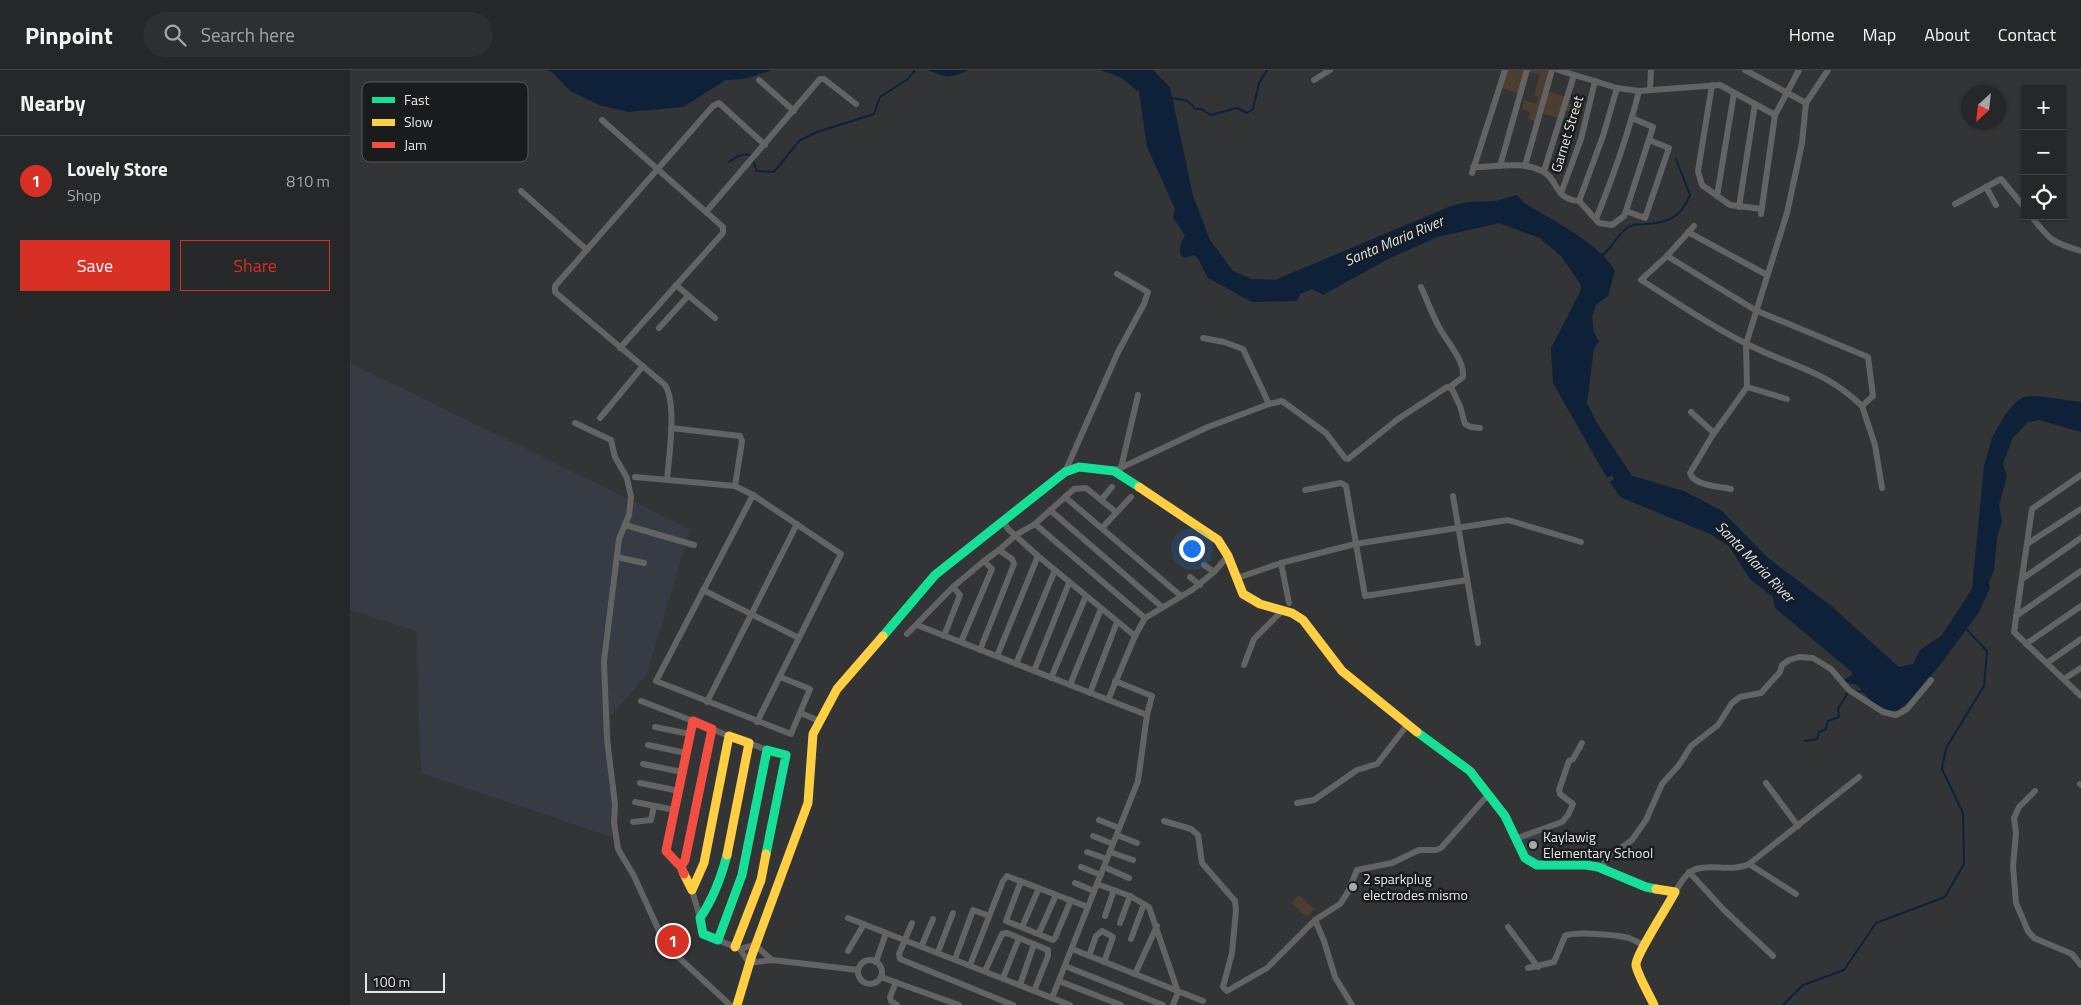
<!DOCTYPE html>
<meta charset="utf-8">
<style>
body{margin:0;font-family:"Titillium Web",sans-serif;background:#2e2f30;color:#f1f3f6}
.controls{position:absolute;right:15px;top:15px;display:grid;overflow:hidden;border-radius:0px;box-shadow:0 1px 4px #0004}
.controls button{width:45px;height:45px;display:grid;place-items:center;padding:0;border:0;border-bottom:1px solid #424445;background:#262728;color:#f1f3f6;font:25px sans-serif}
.compass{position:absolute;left:1611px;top:15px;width:45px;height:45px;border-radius:50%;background:#262728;box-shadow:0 1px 4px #0004;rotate:207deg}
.scale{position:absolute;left:15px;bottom:12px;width:80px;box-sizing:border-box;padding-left:5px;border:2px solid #e5e6e8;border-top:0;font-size:14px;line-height:18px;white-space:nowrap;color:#e5e6e8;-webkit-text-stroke:4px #1a1b1d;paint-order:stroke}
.you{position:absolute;left:841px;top:478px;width:18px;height:18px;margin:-12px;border:4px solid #fff;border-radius:50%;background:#1a73e8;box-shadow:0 0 0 8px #1a73e833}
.badge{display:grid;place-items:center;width:32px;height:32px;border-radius:50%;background:#d93025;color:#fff;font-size:16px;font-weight:700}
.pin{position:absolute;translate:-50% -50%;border:2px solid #fff;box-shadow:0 1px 5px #0006}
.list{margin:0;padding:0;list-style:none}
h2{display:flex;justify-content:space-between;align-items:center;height:65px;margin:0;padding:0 20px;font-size:21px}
h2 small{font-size:16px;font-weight:400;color:#a4a5a8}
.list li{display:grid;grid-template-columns:32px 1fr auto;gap:15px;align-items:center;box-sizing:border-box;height:90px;padding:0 20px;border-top:1px solid #424445}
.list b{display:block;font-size:19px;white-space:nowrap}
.list p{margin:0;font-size:16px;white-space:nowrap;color:#a4a5a8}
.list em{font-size:16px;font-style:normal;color:#a4a5a8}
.actions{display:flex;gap:10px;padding:15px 20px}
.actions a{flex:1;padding:11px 0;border:1px solid #d93025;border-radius:0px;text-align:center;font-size:18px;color:#d93025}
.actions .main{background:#d93025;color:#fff}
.icon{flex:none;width:28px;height:28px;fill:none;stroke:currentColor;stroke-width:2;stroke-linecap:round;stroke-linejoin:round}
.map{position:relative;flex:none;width:1731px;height:935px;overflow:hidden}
header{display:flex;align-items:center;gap:30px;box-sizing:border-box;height:70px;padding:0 25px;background:#262728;border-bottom:1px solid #424445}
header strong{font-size:24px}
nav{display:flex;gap:28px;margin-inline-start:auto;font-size:18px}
.search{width:350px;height:45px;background:#2e2f30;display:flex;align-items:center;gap:12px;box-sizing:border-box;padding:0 18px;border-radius:28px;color:#a4a5a8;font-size:19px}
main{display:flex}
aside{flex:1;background:#262728}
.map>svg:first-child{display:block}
.built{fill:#373b43}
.green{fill:#4c3f31}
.water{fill:#0f2139}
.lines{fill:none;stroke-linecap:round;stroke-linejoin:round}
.stream{stroke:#0f2139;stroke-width:2}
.street{stroke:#626362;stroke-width:6}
.fast{stroke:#16e098;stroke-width:9}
.slow{stroke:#ffcf43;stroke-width:9}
.jam{stroke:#f24e42;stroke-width:9}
.poi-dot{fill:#a6a8aa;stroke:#1a1b1d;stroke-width:2}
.labels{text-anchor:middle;stroke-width:5;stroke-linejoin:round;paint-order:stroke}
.street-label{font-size:14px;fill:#e5e6e8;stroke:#1a1b1d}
.poi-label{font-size:14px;fill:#e5e6e8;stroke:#1a1b1d;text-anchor:start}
.water-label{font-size:15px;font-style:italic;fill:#d1e1f7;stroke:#1a1b1d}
.key{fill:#1a1b1d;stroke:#57585a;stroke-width:1}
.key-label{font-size:14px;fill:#e5e6e8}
</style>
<header>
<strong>Pinpoint</strong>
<div class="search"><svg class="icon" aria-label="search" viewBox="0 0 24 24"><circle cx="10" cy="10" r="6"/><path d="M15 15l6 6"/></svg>Search here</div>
<nav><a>Home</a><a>Map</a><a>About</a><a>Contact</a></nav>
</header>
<main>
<aside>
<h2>Nearby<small></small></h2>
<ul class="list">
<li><span class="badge">1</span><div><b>Lovely Store</b><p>Shop</p></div><em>810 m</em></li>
</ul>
<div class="actions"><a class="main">Save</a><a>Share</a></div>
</aside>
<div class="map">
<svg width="1731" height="935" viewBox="0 0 1731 935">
<rect width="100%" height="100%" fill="#323436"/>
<g class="built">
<polygon points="0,293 340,459 297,604 261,646 262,767 71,703 66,561 0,540"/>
<polygon points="1196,761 1189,791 1177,784 1168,765"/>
</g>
<g class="green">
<polygon points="1157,0 1177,0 1170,24 1151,18"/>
<polygon points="1180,0 1202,0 1196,21 1217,27 1218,34 1222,36 1220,43 1214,38 1210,48 1190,43 1187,52 1178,49 1180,42 1172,39 1174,30 1186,34 1188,27 1184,25 1190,5 1180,2"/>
<polygon points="949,825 964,839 957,847 941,833"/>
</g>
<g class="water">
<polygon points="197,0 423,0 394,9 376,10 333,37 278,42 249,35 220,21 202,2"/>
<path d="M578,0H619C599,9 597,8 578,0Z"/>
<path d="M750,0H803L820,17L843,126L860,170L883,201L902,209L925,210L1101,136L1117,132L1145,131L1167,125L1173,132C1200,149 1250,173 1265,201L1258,226L1246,235L1242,247L1244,262L1249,272L1244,278L1237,333L1247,353L1282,406L1334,421L1372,441L1417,487L1480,535L1549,597L1563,594L1570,580L1592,565L1622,519L1634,396L1642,368L1654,346L1665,333L1673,327L1687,326L1731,332V362L1689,350L1678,352L1662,369L1653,394L1657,406L1649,435L1652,451L1647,468L1644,501L1639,512L1640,518L1629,542L1590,595L1560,630L1548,641H1540L1522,632L1507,615L1494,612V610L1502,605V602L1425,538L1423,527L1400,509L1379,476L1360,464L1270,427L1260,412L1264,409L1262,405L1257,408L1203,313L1201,278L1230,222L1231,215L1211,186L1190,168L1149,153L1088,167L1038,189L973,225L962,219L950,224L947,231L902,232L858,208L847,187L843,185L835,188L831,186C828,178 831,173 835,165L823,148L825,139L797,77L789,22L770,7Z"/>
</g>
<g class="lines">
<g class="stream">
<path d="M820,28C831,29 839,29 845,39H851L861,45L887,38L897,43L903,39L909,13L917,0"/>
<polyline points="403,91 407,101 424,102 449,71 467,62 524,44 530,27 558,9 565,0"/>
<path d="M379,92C387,87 393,81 402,86"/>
<path d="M1251,186C1261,180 1266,166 1277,158C1282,154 1289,154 1295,154C1319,153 1331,147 1340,125L1326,89"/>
<polyline points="1504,621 1514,622"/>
<polyline points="1455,671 1467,669 1469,662 1476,659 1478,651 1489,647 1488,639 1498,622"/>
<polyline points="1433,935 1453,915 1494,900 1526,853 1595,827 1614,794 1613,743 1592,699 1596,678 1634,616 1637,581 1616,559"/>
</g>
<g class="street">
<polyline points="1208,0 1267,18 1289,21 1370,15 1425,45"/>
<polyline points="1395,0 1456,33"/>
<polyline points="409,10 444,41"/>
<polyline points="964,10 980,0"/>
<polyline points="1362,15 1348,101 1352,115 1380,135 1412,139"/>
<polyline points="1300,20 1301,0"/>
<polyline points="252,50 373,157 373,163 270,278"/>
<polyline points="1150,96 1177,0"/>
<polyline points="1175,96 1202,0"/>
<path d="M1123,97C1145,97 1173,91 1192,101C1209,109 1203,129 1229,131L1249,153L1262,155L1274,146L1276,141L1303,57L1282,48"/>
<polyline points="1194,101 1224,5"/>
<polyline points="1122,103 1155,0"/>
<polyline points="1636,117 1646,135"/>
<polyline points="171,121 237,180"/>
<polyline points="1211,123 1231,69 1245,11"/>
<polyline points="1367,126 1384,23"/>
<polyline points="1229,131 1253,66 1267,18"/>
<polyline points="1605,134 1651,109 1675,138"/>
<polyline points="1389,137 1405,34"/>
<polyline points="1276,141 1295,148 1319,78 1299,70"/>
<polyline points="356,142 470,9 474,9 506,34"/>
<polyline points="1411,144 1425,45 1449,0"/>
<path d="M1681,146C1700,170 1701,172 1731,181"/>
<path d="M1246,149C1263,107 1278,65 1289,21"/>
<path d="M1344,156L1317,186L1291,210C1325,231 1359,255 1395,273C1439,296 1474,299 1512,336"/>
<polyline points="1338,162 1417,205"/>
<polyline points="1317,186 1405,240 1518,287 1523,326 1512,336 1525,375 1532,418"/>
<polyline points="326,215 365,248"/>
<path d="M1071,217C1077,230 1082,244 1089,257C1096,271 1115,290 1113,307L1100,317"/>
<polyline points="309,258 338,226"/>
<polyline points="853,268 874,272 893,279 919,334"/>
<polyline points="1397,317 1437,329"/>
<polyline points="1341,342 1364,363"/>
<polyline points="250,348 293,296"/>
<polyline points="225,353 261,370 265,387 277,408 281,427 279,445 269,469 254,591 257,669 265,734 264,753 268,779 284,806 309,861 325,884 380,935"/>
<polyline points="321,358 390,366 392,371 385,416"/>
<polyline points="771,398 788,325"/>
<polyline points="764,401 858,357 919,334 932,331 976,363 995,388 998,389 1048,349 1097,317 1102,319 1110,336 1115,354 1121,357 1130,358"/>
<polyline points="715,402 768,282 794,234 798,222 767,204"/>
<polyline points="1731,405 1682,439 1664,562 1731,626"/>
<polyline points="285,407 385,416 403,425"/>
<path d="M317,410C319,387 327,333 315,315L205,222V216L363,36L369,33L415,75"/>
<path d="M1381,419C1369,416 1344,416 1340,403L1362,366L1397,317L1396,274L1437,143L1452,73L1456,33L1478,0"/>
<polyline points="955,420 991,413 996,416 1015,526 1117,510"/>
<polyline points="1103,426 1128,573"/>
<polyline points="715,427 831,526"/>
<polyline points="751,430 762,417"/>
<polyline points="700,440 812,537"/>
<polyline points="653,451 658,459 688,486 785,566"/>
<polyline points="685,454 795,548"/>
<polyline points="275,455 344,475"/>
<polyline points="752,458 781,427"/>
<polyline points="1677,474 1731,439"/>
<polyline points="267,487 294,493"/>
<polyline points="931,493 939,533"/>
<polyline points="854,495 864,502"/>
<polyline points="840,507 850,515"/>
<polyline points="887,508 931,493 1005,474 1158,450 1231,472"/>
<polyline points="1672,509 1731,468"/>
<polyline points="353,520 449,568"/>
<polyline points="1666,546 1731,501"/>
<polyline points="567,555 797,645"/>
<polyline points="557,564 603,517 634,491 649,480 666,465 685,454 724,419 736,418 766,442"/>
<polyline points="594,566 610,525 603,517"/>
<polyline points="611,572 642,499 634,491"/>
<polyline points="1676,574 1731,536"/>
<polyline points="630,580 664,494 662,489 649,480"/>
<polyline points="647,586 688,486"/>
<polyline points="1697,593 1731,569"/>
<polyline points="666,594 705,500"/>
<polyline points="894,595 904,569 932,541"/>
<polyline points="684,601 719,513"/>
<polyline points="701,608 736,526"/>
<polyline points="1714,609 1731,598"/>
<polyline points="765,611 802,626 797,645 788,711 747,814 780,826 799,837 828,922 823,935"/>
<polyline points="720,615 751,539"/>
<polyline points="740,623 767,552"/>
<polyline points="758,630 785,566 795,548 842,520 864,502 878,486"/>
<polyline points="291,631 343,651"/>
<polyline points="357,632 447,454"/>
<polyline points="451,643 469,651"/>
<polyline points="407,652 491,484 403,425 306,611 441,664 460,619 430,607"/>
<polyline points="305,657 340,664"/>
<polyline points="362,659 379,666"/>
<polyline points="399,673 417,680"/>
<polyline points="298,675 336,683"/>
<polyline points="293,694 332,702"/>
<polyline points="290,713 329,721"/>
<polyline points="1416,713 1448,756"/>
<polyline points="1730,714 1731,715"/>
<polyline points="1685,721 1669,737 1664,748 1666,763 1663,796 1666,833 1678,861 1684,868 1722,884 1731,895"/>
<polyline points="285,732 325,740"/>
<polyline points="947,733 964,730 1007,700 1027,694 1058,654"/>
<polyline points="749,750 769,758"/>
<polyline points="814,751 841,759 848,765 852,793 885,831 886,840 882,883 873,917 877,921 917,898 965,850 990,834 998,822 1007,800 1042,793 1069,780 1086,780 1091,778 1138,725"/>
<polyline points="283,752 301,750 304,736"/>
<polyline points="767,765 787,773"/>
<polyline points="743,766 763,774"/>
<polyline points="1165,769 1212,752 1218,745 1223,734 1210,724 1209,720 1219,691 1223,689 1232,673"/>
<polyline points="737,782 757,789"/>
<polyline points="760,782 783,790"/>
<polyline points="1399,794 1509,707"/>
<polyline points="731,797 751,805"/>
<polyline points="754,797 779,808"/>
<polyline points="1251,799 1257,788 1282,770 1296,750 1312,714 1329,695 1341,676 1368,655 1382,633 1390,627 1411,623 1430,602 1432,595 1439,590 1449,587 1463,588 1481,599 1499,620 1533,642 1546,645 1557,639 1581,610"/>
<polyline points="1339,802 1374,840 1423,886"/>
<polyline points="671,811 656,851 703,870 705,868 721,830"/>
<polyline points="725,813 744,821"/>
<polyline points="342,820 350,848"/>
<path d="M1325,822C1329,816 1333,808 1339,803C1352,791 1382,803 1399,794L1446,824"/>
<polyline points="755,846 764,820"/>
<polyline points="498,848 720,935"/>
<polyline points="965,850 974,871 985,907 1002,935"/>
<polyline points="562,853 549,884 550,889 663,935"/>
<polyline points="770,853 780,826"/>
<polyline points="672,857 689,818"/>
<polyline points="1158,857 1188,897"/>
<polyline points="689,863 706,825"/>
<polyline points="781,869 794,834"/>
<polyline points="368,870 390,879 405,875 422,890"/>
<polyline points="572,875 583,849"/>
<polyline points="390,879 399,893 422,890 508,900"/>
<polyline points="722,879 853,931"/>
<polyline points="498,881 514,854"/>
<polyline points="588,882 603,843"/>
<polyline points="739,886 746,866 752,861 763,867 754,892"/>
<polyline points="605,889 623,840 639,846"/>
<circle cx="520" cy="902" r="12"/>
<polyline points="526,892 536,863"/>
<polyline points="620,895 653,811 657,806 738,837"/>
<polyline points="715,896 813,935"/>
<path d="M1178,898L1204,892L1215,866C1225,861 1268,865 1279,868C1284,870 1289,873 1294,875"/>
<polyline points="635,901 652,864 657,863 698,880 698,886 684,921"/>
<polyline points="785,904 807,856"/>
<polyline points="531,907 609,935"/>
<polyline points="653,908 669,868"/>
<polyline points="709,911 771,935"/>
<polyline points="546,912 540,927 541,931 547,935"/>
<polyline points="670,915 684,874"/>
<polyline points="702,928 747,814"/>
</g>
<g class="fast">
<polyline points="533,566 585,505 715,402 729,397 764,401 789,417"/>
<polyline points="1067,662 1120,701 1155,746 1175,788 1187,795 1236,795 1248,797 1296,817 1306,819"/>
<path d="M377,785C371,808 363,829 350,848L353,864L368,870L392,805L417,680L436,685L416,784"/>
</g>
<g class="slow">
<polyline points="789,417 868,470 878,486 893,524 910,534 942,543 953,550 992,601 1067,662"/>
<polyline points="334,804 342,820 354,793 379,666 399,673 377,785"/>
<polyline points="385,877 411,810 416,784"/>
<polyline points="387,935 402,885 458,733 463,664 487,619 533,566"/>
<path d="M1304,935C1300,926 1287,904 1286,895C1285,886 1319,834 1325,822L1306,819"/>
</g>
<polyline class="jam" points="331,797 335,790 362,659 343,651 316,781 331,797 334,804"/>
</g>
<g class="poi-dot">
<circle cx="1183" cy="775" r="5"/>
<circle cx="1003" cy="817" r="5"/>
</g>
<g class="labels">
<g class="street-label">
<text transform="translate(1217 64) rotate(-73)" y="5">Garnet Street</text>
</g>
<g class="poi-label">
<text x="1193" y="772">Kaylawig<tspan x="1193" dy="16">Elementary School</tspan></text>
<text x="1013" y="814">2 sparkplug<tspan x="1013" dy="16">electrodes mismo</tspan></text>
</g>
<g class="water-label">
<text transform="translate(1044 171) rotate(-23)" y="5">Santa Maria River</text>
<text transform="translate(1405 492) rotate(46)" y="5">Santa Maria River</text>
</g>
</g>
<rect x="12" y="12" width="166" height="80" rx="8" class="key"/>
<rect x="22" y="27" width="23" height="6" fill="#16e098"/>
<rect x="22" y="49" width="23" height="7" fill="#ffcf43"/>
<rect x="22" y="72" width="23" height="6" fill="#f24e42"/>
<g class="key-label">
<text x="54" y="35">Fast</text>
<text x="54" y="57">Slow</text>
<text x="54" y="80">Jam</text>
</g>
</svg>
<div class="controls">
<button>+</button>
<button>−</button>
<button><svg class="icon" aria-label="locate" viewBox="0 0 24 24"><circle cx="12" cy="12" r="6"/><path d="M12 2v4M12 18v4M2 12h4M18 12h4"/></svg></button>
</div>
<svg class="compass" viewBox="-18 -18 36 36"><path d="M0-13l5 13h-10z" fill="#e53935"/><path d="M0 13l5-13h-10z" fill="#a4a5a8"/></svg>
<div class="scale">100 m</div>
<div class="you"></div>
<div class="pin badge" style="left:323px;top:871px">1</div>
</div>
</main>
